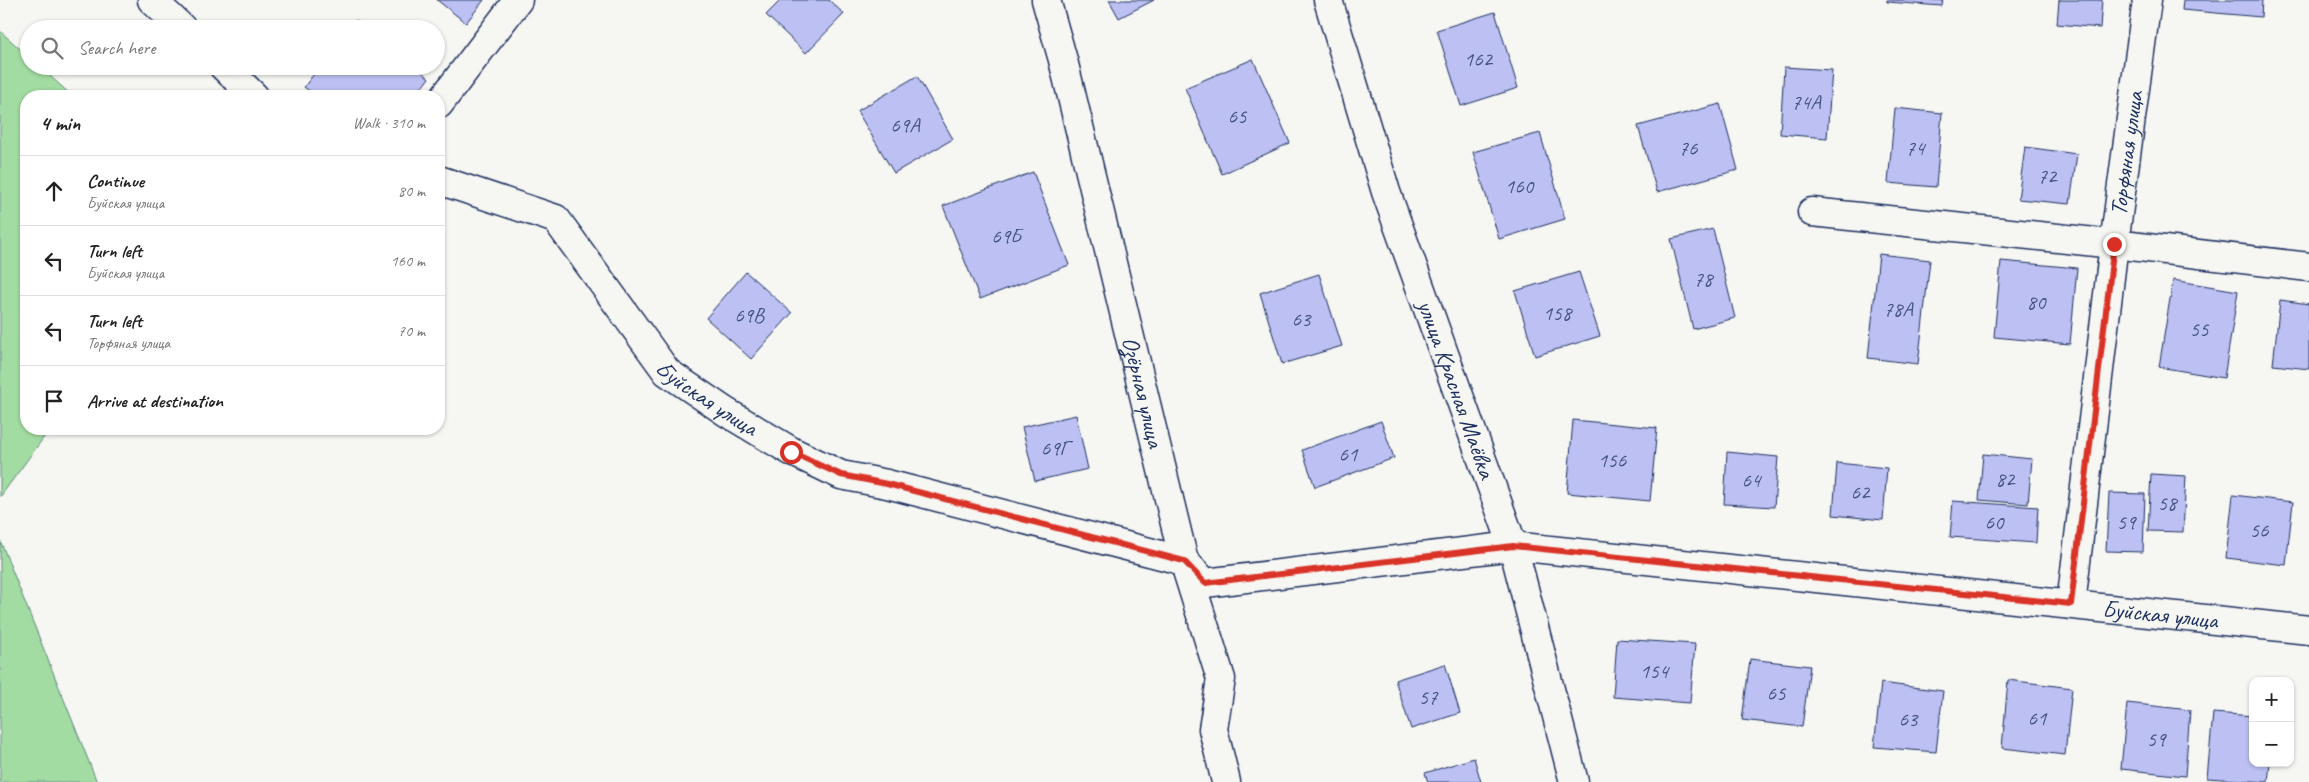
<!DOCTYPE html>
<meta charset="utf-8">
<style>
body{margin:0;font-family:Caveat,sans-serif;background:#f2f2f2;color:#222}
.controls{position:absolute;right:15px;bottom:15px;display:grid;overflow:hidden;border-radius:10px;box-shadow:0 1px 4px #0004}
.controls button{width:45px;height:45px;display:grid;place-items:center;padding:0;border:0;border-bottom:1px solid #e0e0e0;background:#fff;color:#222;font:25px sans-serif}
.stop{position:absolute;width:15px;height:15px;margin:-11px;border:4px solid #d93025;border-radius:50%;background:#fff}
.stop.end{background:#d93025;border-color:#fff;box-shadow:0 1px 5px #0008}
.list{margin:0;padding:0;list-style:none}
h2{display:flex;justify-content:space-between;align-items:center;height:65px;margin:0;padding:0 20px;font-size:21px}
h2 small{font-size:16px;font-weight:400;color:#767676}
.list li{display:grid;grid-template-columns:32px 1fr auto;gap:15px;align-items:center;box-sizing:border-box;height:70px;padding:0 20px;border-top:1px solid #e0e0e0}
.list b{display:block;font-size:19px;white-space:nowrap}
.list p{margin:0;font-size:16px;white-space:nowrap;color:#767676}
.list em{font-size:16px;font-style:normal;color:#767676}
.icon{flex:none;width:28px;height:28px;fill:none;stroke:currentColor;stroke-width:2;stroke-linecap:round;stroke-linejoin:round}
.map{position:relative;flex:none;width:2309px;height:782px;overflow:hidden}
.search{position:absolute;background:#fff;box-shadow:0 1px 4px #0004;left:20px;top:20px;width:425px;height:55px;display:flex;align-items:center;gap:12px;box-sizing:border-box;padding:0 18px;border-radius:28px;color:#767676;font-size:19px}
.panel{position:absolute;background:#fff;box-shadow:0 1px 4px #0004;left:20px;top:90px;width:425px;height:345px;border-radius:20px}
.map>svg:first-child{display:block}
.green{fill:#a2dca2;stroke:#5e8680}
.building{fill:#bcc0f2;stroke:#1b2f5e}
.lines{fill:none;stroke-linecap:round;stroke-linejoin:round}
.street-casing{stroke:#1b2f5e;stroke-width:31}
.street{stroke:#f6f6f2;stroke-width:28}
.route{stroke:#d93025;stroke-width:6}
.labels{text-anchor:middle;stroke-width:4;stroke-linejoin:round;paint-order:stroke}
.number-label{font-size:21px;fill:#435383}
.street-label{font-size:24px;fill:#1b2f5e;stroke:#f6f6f2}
</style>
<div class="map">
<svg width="2309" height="782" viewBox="0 0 2309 782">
<rect width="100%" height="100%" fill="#f6f6f2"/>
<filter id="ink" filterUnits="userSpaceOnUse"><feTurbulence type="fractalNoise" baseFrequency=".02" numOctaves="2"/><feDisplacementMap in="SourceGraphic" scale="10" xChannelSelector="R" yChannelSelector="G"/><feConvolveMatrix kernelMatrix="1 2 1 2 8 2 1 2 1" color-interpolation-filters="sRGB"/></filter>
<g filter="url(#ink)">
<g class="green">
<polygon points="0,31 29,57 29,66 39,66 72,96 26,96 26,429 50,429 0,497"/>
<polygon points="0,540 97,782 0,782"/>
</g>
<g class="building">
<polygon points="437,0 484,0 466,23"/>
<polygon points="781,0 829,0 844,14 806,53 766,15"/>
<polygon points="1109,0 1154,0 1119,18"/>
<polygon points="1887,0 1943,0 1942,6 1887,2"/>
<polygon points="2059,0 2102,0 2100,28 2057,24"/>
<polygon points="2183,0 2262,0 2261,17 2182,10"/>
<polygon points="1495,12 1518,88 1461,106 1437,30"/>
<polygon points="356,20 367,29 349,29"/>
<polygon points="1253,59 1290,143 1222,174 1185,88"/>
<polygon points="320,66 415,66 429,78 415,96 316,96 304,87"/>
<polygon points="1784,67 1832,70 1827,138 1780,134"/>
<polygon points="917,76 953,139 894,173 857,111"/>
<polygon points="1720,104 1738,170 1657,192 1638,126"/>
<polygon points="1895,108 1942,113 1936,187 1888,183"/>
<polygon points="1540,133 1565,219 1499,239 1473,152"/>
<polygon points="2025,147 2077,154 2070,204 2018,199"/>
<polygon points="1033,172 1069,265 980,299 943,206"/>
<polygon points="1713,229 1735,318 1693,329 1671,239"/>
<polygon points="1879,254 1930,260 1918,364 1868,358"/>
<polygon points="2001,261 2077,268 2070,344 1994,337"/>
<polygon points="746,272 792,313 751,359 706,318"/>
<polygon points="1579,272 1600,336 1535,356 1515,291"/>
<polygon points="1319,274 1342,346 1282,364 1260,293"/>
<polygon points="2173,280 2238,291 2224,378 2159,367"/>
<polygon points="2280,300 2309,304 2309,369 2273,365"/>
<polygon points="1076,415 1088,469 1035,481 1022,427"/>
<polygon points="1573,420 1657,428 1650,501 1567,493"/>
<polygon points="1381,421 1394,458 1315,487 1302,450"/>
<polygon points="1727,452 1778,457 1774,507 1724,504"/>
<polygon points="1983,454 2032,459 2028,504 1979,500"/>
<polygon points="1837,463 1887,468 1883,520 1833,515"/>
<polygon points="2151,474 2186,476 2183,532 2148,531"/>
<polygon points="2109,493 2145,494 2143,552 2106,551"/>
<polygon points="2233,495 2293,502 2286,565 2226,558"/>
<polygon points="1953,501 2038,507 2036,543 1950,537"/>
<polygon points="1617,639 1695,644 1690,703 1613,697"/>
<polygon points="1750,659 1810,666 1802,727 1742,720"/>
<polygon points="1445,664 1460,713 1411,729 1395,680"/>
<polygon points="2008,680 2072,688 2065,755 2002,748"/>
<polygon points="1881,683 1943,691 1936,752 1874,747"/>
<polygon points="2127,703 2190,710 2185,776 2121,769"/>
<polygon points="2213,713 2253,716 2253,763 2270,763 2268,782 2207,778"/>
<polygon points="1474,758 1481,782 1428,782 1425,773"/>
</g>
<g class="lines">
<defs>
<g id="street">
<polyline points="152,0 183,29"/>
<path id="s1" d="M1046,0L1063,60L1184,561L1221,679L1213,729L1226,782"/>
<path id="s2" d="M1328,0L1386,192L1513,546L1574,782"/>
<polyline points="223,66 254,96"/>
<polyline points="439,104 518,0"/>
<path id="s3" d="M439,180L556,219L667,372L726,412L791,451L841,475L887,484L1184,561L1205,583L1513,546L2309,630"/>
<polyline points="1812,212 2114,244 2309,267"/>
<path id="s4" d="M2071,604L2114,244L2147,0"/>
</g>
</defs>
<use href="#street" class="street-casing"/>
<use href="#street" class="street"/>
</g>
</g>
<g class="lines" filter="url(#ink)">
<polyline class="route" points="791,452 841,475 887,484 1184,561 1205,583 1513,546 2071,604 2114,244"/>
</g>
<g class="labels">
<g class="number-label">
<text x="1478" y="66">162</text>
<text x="1806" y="109">74А</text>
<text x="1237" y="123">65</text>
<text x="905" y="132">69А</text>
<text x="1688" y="155">76</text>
<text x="1915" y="155">74</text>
<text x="2047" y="183">72</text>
<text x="1519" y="193">160</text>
<text x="1006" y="243">69Б</text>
<text x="1703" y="286">78</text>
<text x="2036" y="309">80</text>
<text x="1898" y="316">78А</text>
<text x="1557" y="320">158</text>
<text x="749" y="322">69В</text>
<text x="1301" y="326">63</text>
<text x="2199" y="336">55</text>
<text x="1055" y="455">69Г</text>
<text x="1348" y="461">61</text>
<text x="1612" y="467">156</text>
<text x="2005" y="486">82</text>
<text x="1751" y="487">64</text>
<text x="1860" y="499">62</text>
<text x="2167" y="510">58</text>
<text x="1994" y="529">60</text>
<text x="2126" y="529">59</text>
<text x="2259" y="537">56</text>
<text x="1654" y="678">154</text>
<text x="1776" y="700">65</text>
<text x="1428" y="704">57</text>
<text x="2037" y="725">61</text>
<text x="1908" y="726">63</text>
<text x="2156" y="746">59</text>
</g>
<g class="street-label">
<text dy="8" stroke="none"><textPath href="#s4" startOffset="454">Торфяная улица</textPath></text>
<text dy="8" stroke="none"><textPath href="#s2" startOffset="410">улица Красная Маёвка</textPath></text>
<text dy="8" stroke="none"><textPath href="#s1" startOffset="404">Озёрная улица</textPath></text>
<text dy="8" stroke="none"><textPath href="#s3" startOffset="360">Буйская улица</textPath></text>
<text dy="8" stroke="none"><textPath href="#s3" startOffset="1860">Буйская улица</textPath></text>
</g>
</g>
</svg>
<div class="controls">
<button>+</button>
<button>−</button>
</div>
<div class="stop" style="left:791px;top:452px"></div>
<div class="stop end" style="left:2114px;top:244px"></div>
<div class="search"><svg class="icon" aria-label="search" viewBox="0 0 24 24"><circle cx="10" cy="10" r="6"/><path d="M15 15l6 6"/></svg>Search here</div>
<section class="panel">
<h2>4 min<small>Walk · 310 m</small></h2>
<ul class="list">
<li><svg class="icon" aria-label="ahead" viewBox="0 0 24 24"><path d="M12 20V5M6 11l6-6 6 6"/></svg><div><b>Continue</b><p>Буйская улица</p></div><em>80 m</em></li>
<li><svg class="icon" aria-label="left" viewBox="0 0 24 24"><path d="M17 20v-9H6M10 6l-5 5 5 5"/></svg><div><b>Turn left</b><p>Буйская улица</p></div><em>160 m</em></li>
<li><svg class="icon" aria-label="left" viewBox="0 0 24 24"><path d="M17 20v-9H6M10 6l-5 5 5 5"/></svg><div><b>Turn left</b><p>Торфяная улица</p></div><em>70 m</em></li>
<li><svg class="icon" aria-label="arrive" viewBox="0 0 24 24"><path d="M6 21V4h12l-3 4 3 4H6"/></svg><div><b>Arrive at destination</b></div></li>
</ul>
</section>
</div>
